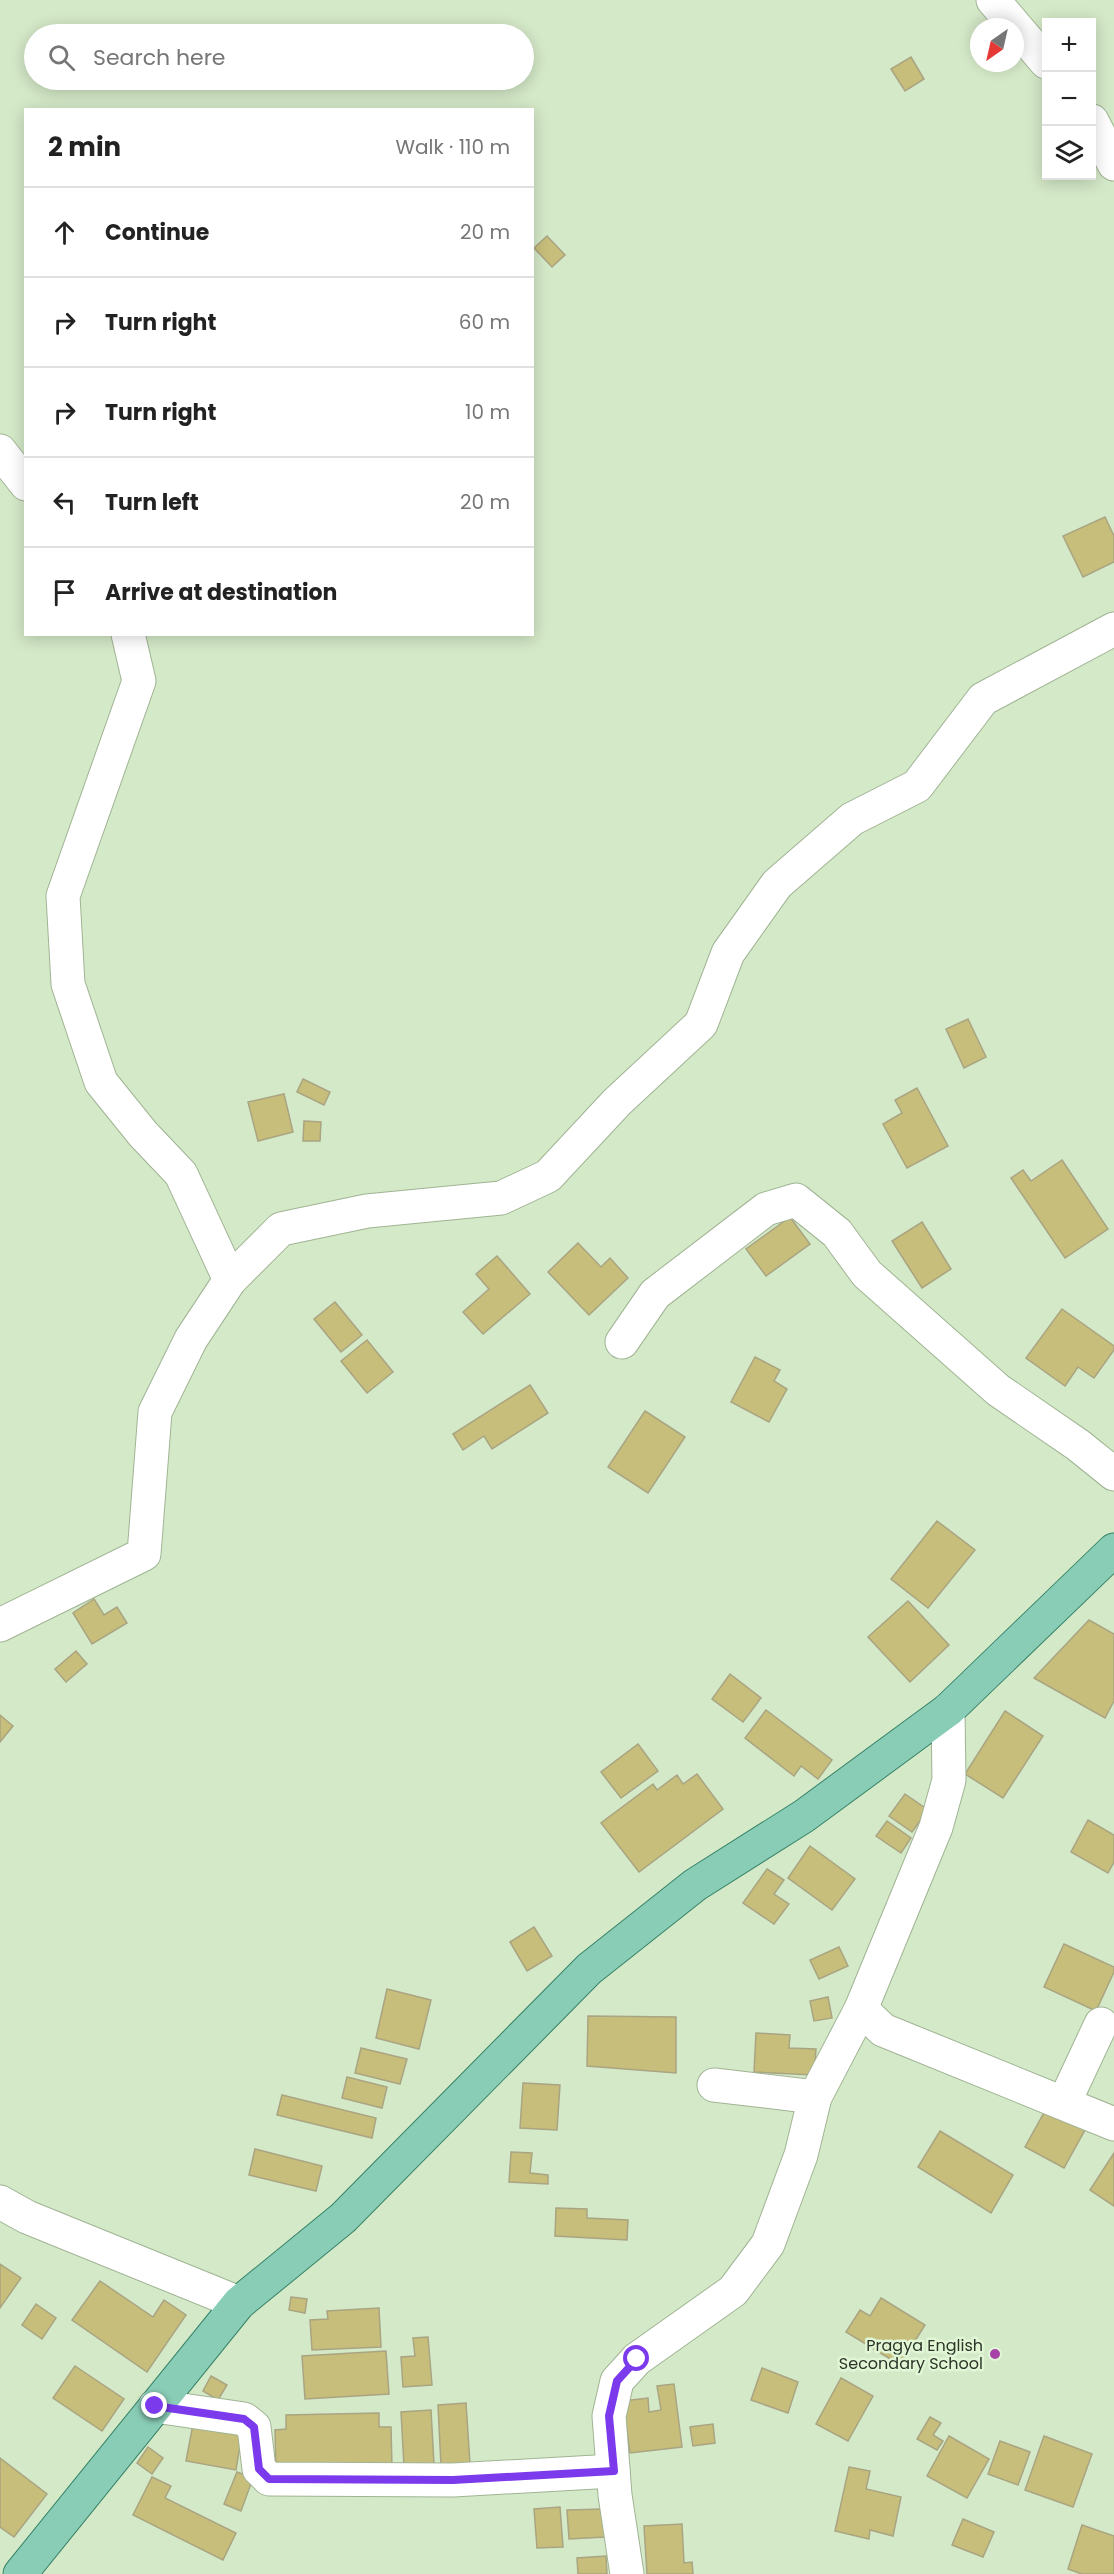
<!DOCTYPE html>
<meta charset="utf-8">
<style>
body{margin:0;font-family:Poppins,sans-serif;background:#f2f2f2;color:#222}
.controls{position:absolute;right:18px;top:18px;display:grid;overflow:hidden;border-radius:0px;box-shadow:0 3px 15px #0003}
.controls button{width:54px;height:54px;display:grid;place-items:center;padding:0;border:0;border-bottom:2px solid #e0e0e0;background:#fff;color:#222;font:30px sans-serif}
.compass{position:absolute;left:970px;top:18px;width:54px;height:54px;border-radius:50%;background:#fff;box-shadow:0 3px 15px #0003;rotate:214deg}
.stop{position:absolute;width:18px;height:18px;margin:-14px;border:4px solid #7c3aed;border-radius:50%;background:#fff}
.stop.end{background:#7c3aed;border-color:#fff;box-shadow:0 2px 6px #0008}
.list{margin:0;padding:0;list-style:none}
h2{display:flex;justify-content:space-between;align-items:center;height:78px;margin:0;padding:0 24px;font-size:26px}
h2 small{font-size:20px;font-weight:400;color:#767676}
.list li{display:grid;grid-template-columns:39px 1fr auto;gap:18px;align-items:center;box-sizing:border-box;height:90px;padding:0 24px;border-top:2px solid #e0e0e0}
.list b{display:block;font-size:22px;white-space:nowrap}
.list em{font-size:20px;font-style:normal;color:#767676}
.icon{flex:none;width:33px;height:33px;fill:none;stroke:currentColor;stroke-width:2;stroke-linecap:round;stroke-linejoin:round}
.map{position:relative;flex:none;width:1114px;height:2574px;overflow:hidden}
.search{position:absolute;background:#fff;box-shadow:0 3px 15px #0003;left:24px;top:24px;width:510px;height:66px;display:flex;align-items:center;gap:15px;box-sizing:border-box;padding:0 21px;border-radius:33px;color:#767676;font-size:22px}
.panel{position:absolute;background:#fff;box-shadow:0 3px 15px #0003;left:24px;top:108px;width:510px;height:528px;border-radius:0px}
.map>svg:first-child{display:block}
.building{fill:#c8be7b;stroke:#a9a481;stroke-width:1.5}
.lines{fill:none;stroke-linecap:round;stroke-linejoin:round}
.minor-casing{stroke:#a0b494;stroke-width:35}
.major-casing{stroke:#368266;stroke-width:35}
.minor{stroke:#fff;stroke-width:33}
.major{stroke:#89cdb7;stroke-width:33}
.route{stroke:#7c3aed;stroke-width:8}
.poi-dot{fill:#a742a8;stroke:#e1f6d5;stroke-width:2}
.labels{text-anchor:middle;stroke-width:5;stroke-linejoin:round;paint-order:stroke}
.poi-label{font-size:16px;fill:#2d3529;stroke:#e1f6d5;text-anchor:end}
</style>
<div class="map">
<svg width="1114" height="2574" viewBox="0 0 1114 2574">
<rect width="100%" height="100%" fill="#d4e9c8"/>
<g class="building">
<polygon points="911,57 924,79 905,91 891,69"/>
<polygon points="547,236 565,255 552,267 534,248"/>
<polygon points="1105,517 1114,536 1114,562 1083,577 1063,536"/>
<polygon points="968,1019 986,1057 964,1068 946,1029"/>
<polygon points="303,1079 330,1092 324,1105 297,1092"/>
<polygon points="917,1088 948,1146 907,1168 883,1124 902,1113 895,1100"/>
<polygon points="284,1094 293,1132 258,1141 248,1102"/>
<polygon points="304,1121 321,1122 320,1141 303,1141"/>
<polygon points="1062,1160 1108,1229 1065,1258 1011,1178 1023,1170 1031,1181"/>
<polygon points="790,1217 810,1244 766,1276 746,1249"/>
<polygon points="922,1222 951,1269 922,1288 892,1241"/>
<polygon points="578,1243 601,1267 610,1258 628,1278 589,1315 548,1272"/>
<polygon points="497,1256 530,1294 483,1334 463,1312 489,1289 476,1274"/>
<polygon points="335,1302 362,1335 341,1352 314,1319"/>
<polygon points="1062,1309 1114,1346 1114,1350 1094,1378 1078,1367 1065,1386 1026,1358"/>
<polygon points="367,1340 393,1372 367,1393 341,1361"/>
<polygon points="755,1357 780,1370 774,1381 787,1389 769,1422 731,1402"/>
<polygon points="530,1385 548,1413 492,1449 484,1436 463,1450 453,1434"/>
<polygon points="645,1411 685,1437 648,1493 608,1467"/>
<polygon points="937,1521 975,1550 928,1608 891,1579"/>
<polygon points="94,1599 104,1615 117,1607 127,1623 92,1644 73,1613"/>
<polygon points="908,1601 949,1645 910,1682 868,1637"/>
<polygon points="1089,1620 1114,1634 1114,1701 1105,1718 1034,1678"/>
<polygon points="76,1651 87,1664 66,1682 55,1669"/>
<polygon points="730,1674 761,1698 743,1722 712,1699"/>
<polygon points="766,1710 832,1760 818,1779 801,1766 794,1776 745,1738"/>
<polygon points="1005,1711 1043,1736 1003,1798 965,1774"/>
<polygon points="0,1715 13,1726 0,1742"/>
<polygon points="638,1744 658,1771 621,1798 601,1772"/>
<polygon points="697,1774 723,1809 639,1872 601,1823 653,1784 657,1790 677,1775 683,1784"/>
<polygon points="905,1794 928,1810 912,1832 889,1816"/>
<polygon points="1088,1820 1114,1835 1114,1862 1108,1873 1071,1852"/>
<polygon points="887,1821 911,1838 901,1853 876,1836"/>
<polygon points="810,1846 855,1879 832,1910 788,1878"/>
<polygon points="767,1869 784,1880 774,1894 789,1904 774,1924 743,1903"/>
<polygon points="534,1927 552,1956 527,1971 510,1942"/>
<polygon points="1064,1944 1114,1967 1114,1972 1096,2011 1044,1987"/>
<polygon points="839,1947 848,1966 819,1979 810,1960"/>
<polygon points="387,1989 431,2000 419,2049 376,2038"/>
<polygon points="828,1997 832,2018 814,2021 810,2001"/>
<polygon points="588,2016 676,2017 676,2073 587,2066"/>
<polygon points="756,2033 790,2035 789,2048 816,2049 814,2075 754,2072"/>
<polygon points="361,2048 407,2059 400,2084 355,2073"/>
<polygon points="347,2077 387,2087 382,2108 342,2098"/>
<polygon points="523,2083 560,2085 557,2130 520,2128"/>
<polygon points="282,2095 376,2118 372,2138 277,2115"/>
<polygon points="1046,2109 1085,2130 1064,2168 1025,2147"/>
<polygon points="940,2131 1013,2175 991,2213 918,2167"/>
<polygon points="255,2149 322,2166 316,2191 249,2175"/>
<polygon points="511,2152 532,2153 530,2173 548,2175 548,2184 509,2182"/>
<polygon points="1114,2153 1114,2206 1090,2190"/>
<polygon points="556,2208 587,2209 587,2218 628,2220 627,2240 555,2236"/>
<polygon points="0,2264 21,2278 0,2308"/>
<polygon points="100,2281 153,2317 164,2300 186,2315 147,2372 72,2320"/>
<polygon points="291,2297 307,2299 305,2313 289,2310"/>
<polygon points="881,2298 925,2325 900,2365 846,2332 860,2310 870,2316"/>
<polygon points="36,2304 56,2318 42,2339 22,2325"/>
<polygon points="379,2308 381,2347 312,2350 310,2320 328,2319 327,2311"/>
<polygon points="428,2337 432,2385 403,2387 401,2357 415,2356 413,2338"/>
<polygon points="386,2351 389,2394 305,2399 302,2356"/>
<polygon points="75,2366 124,2399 102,2431 53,2398"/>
<polygon points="762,2368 798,2382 788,2413 751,2400"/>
<polygon points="211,2376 227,2385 218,2400 203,2391"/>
<polygon points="841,2378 873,2396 848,2441 816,2424"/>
<polygon points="674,2384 682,2447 630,2453 623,2401 648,2398 649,2412 661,2410 657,2386"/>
<polygon points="466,2403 470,2464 441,2466 438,2405"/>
<polygon points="431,2410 434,2464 404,2466 401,2412"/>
<polygon points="379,2413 379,2427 391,2427 392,2468 276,2471 275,2430 286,2429 286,2415"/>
<polygon points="930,2417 941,2423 933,2435 943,2441 937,2450 917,2439"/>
<polygon points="193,2424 242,2433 236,2470 186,2461"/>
<polygon points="713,2424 715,2443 693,2446 690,2427"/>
<polygon points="949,2436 989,2459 967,2498 927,2476"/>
<polygon points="1044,2436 1092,2454 1073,2507 1025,2490"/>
<polygon points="1000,2441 1030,2452 1018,2485 988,2474"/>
<polygon points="148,2447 163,2458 152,2474 137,2463"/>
<polygon points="0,2458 47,2494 14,2537 0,2527"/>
<polygon points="849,2467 870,2471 866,2489 901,2497 893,2536 870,2530 869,2539 835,2531"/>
<polygon points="237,2472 253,2478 241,2511 224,2504"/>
<polygon points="152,2477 171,2486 165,2498 236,2533 223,2560 133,2515"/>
<polygon points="560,2507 563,2547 537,2548 534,2509"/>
<polygon points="603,2509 605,2537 569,2539 567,2510"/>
<polygon points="963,2519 994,2532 983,2557 952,2545"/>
<polygon points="682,2524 684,2563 692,2562 693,2574 647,2574 644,2526"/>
<polygon points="1082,2525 1114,2536 1114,2574 1082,2574 1068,2569"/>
<polygon points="606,2556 607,2574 578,2574 577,2558"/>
</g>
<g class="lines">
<defs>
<g id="minor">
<polyline points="993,0 1046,62"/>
<polyline points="1092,121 1114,164"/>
<polyline points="0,451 26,484"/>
<polyline points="128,634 139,681 63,896 68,984 101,1082 143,1134 181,1174 230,1280"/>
<polyline points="622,1342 655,1294 766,1209 796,1200 837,1233 867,1274 998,1390 1078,1445 1114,1474"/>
<polyline points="0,1625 144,1554 155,1412 191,1339 230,1280 281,1229 367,1211 501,1198 548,1176 617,1102 701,1024 728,953 777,884 852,819 917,786 983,699 1114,629"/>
<polyline points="861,2009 883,2030 1114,2124"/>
<polyline points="714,2085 815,2097"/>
<polyline points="1064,2103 1101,2024"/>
<polyline points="0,2202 27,2217 239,2303"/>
<polyline points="155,2406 244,2419 254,2427 259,2469 269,2479 453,2480 613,2471"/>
<polyline points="627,2574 615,2495 609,2416 617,2381 637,2359 733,2291 768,2244 801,2155 815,2097 861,2009 936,1827 949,1780 948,1710"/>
</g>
<polyline id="major" points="20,2574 239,2303 343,2218 589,1969 695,1885 804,1816 948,1710 1114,1550"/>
</defs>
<use href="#minor" class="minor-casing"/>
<use href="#major" class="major-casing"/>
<use href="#minor" class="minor"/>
<use href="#major" class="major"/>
</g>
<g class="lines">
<polyline class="route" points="155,2406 244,2419 254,2427 259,2469 269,2479 453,2480 614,2471 609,2416 617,2381 637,2359"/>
</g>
<circle class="poi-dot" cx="995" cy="2354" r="6"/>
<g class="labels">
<g class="poi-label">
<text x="983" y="2351">Pragya English<tspan x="983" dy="18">Secondary School</tspan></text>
</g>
</g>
</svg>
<div class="controls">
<button>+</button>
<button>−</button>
<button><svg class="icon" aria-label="layers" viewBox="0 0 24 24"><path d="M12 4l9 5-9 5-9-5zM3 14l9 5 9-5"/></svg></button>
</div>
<svg class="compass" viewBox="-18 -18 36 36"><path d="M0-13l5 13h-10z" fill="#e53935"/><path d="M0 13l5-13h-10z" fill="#767676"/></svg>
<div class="stop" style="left:637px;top:2359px"></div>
<div class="stop end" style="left:155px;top:2406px"></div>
<div class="search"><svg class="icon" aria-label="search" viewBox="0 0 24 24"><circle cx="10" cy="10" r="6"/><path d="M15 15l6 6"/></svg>Search here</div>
<section class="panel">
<h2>2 min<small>Walk · 110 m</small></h2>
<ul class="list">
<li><svg class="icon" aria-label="ahead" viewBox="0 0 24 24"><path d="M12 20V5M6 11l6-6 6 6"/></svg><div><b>Continue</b></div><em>20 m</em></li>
<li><svg class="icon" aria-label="right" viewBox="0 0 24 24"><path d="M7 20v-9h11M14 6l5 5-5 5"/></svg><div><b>Turn right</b></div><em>60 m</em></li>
<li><svg class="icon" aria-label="right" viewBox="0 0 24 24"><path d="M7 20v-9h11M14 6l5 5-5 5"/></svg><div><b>Turn right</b></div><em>10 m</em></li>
<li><svg class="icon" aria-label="left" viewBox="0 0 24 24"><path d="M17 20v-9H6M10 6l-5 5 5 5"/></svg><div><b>Turn left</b></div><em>20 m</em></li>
<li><svg class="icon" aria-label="arrive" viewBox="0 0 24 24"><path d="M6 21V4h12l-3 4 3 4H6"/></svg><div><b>Arrive at destination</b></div></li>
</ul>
</section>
</div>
